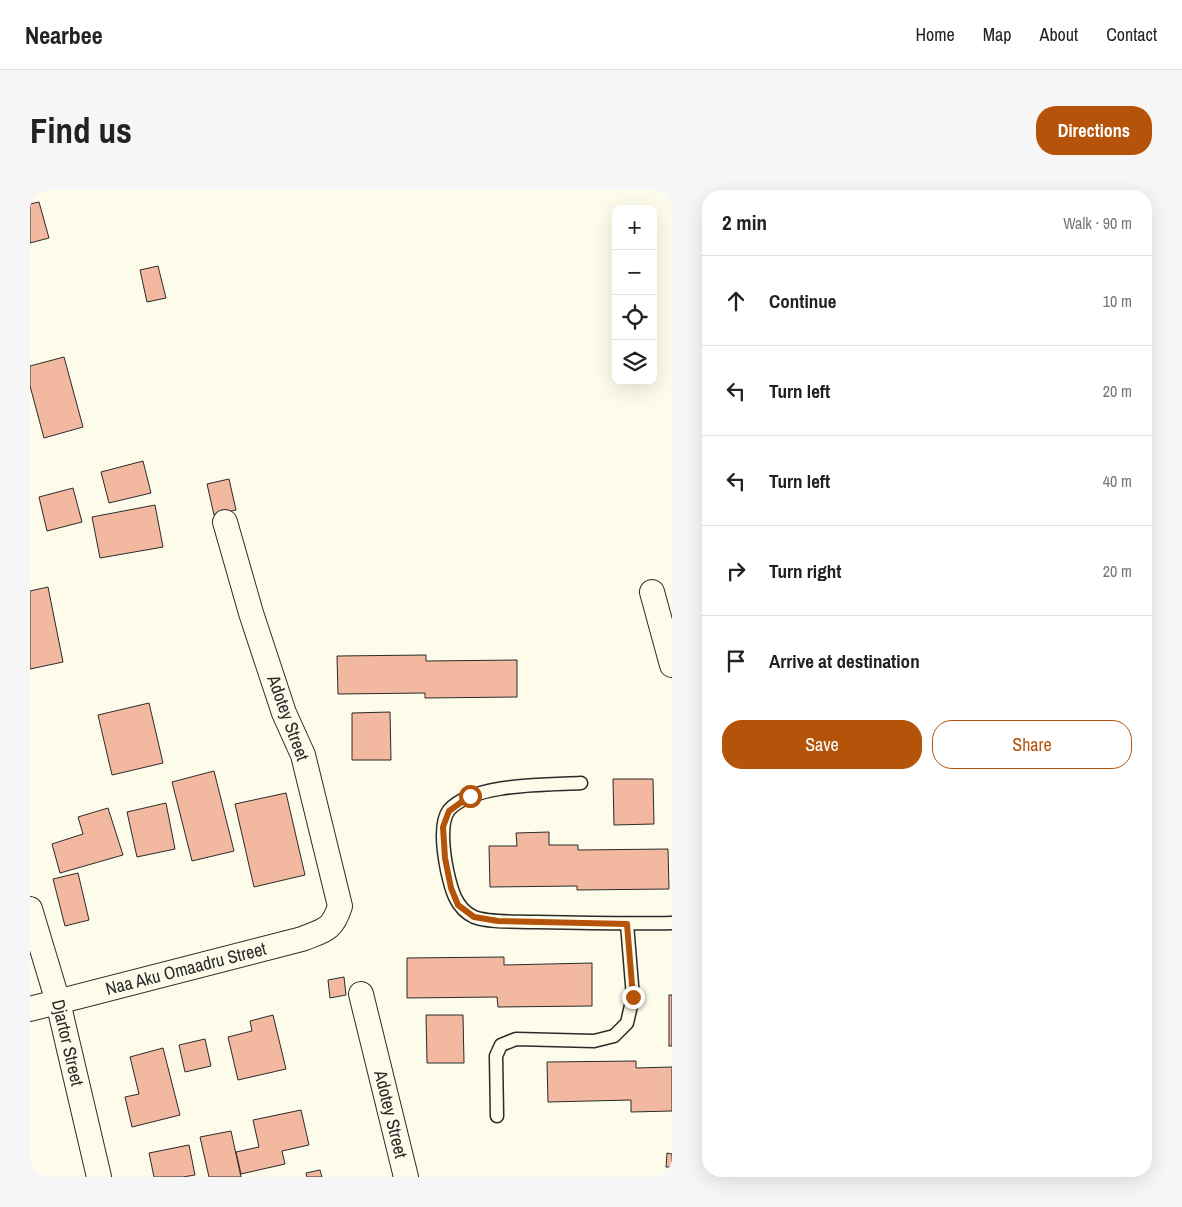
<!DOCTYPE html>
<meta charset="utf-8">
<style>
body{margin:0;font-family:"Archivo Narrow",sans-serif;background:#f6f6f6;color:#222}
.controls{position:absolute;right:15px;top:15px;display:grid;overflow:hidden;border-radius:10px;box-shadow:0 5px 20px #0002}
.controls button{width:45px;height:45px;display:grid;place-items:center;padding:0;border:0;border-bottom:1px solid #e0e0e0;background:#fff;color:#222;font:25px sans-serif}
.stop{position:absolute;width:15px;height:15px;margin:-11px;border:4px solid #b45309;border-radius:50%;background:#fff}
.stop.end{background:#b45309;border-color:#fff;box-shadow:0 1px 5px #0008}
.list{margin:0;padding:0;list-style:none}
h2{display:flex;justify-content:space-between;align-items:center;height:65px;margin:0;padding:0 20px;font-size:21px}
h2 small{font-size:16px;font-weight:400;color:#767676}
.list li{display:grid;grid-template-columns:32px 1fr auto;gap:15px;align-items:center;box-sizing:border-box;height:90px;padding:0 20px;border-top:1px solid #e0e0e0}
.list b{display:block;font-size:19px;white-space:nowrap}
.list em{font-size:16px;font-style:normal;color:#767676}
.actions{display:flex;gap:10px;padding:15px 20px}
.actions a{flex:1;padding:11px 0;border:1px solid #b45309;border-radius:20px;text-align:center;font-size:18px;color:#b45309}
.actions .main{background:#b45309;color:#fff}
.icon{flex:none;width:28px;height:28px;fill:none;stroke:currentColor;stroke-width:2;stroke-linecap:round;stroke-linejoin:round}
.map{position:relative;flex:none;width:642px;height:987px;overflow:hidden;border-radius:20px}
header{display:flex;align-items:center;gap:30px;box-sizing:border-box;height:70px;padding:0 25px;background:#fff;border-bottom:1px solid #e0e0e0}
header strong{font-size:24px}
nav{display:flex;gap:28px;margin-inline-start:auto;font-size:18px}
.intro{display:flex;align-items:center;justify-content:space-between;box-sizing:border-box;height:120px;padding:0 30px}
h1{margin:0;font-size:35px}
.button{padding:12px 22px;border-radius:20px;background:#b45309;color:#fff;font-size:18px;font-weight:700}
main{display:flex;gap:30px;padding:0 30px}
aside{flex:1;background:#fff;border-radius:20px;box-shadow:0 5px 20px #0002}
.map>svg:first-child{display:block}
.building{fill:#f2b8a0;stroke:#2b2b2b}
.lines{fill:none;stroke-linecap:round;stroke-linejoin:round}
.service-casing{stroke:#2b2b2b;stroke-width:15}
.minor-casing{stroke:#2b2b2b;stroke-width:26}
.service{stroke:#fdfbea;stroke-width:12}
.minor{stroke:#fdfbea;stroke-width:24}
.route{stroke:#b45309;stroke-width:6}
.labels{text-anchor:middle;stroke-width:4;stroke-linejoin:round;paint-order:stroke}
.street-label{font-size:18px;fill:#2b2b2b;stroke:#fdfbea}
</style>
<header>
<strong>Nearbee</strong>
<nav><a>Home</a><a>Map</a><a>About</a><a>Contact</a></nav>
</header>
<div class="intro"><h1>Find us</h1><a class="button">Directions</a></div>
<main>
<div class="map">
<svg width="642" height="987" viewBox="0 0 642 987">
<rect width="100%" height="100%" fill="#fdfbea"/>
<g class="building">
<polygon points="9,12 19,48 0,53 0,14"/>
<polygon points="128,76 136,108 117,112 110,80"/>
<polygon points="34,167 53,237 14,248 0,196 0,176"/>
<polygon points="113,271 121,303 79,313 71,282"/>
<polygon points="199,289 206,320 184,325 177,294"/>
<polygon points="43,298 52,332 17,341 9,307"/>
<polygon points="125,315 133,357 70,368 62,327"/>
<polygon points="18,397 33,472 0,479 0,401"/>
<polygon points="396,465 396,471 487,470 487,507 395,508 395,503 308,504 307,466"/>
<polygon points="119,513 133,573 82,585 68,525"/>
<polygon points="360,522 361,570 322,570 322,523"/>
<polygon points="184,581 204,661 162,671 142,592"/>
<polygon points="583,589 623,589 624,634 584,635"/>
<polygon points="256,603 275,685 224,697 205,614"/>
<polygon points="136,613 145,659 107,667 97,622"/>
<polygon points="78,618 93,665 30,683 22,654 53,644 48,627"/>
<polygon points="519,642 519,655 548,655 548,660 638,659 639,699 547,700 547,696 460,697 459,656 487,656 486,643"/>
<polygon points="48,683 59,730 35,736 23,689"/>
<polygon points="474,767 474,775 562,773 562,816 468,817 467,807 377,808 377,768"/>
<polygon points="314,787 316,805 300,808 298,790"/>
<rect x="639" y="805" width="3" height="51"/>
<polygon points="243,825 256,879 208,890 198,847 222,841 220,831"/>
<polygon points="396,825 433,825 434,873 397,873"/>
<polygon points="175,849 181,876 155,882 149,855"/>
<polygon points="133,858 150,925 102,937 95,907 109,904 100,867"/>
<polygon points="606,871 606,878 642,877 642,921 601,922 601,910 518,912 517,872"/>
<polygon points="271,920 279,955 252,961 255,974 211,984 206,962 229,957 223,930"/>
<polygon points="201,941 211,987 179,987 170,947"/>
<polygon points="159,955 165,985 153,987 124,987 119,963"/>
<polygon points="637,963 642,964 642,977 636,977"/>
<polygon points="290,980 292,987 277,987 276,983"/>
</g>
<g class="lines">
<defs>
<g id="service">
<path d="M551,593C516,595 444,593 419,620C409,633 414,665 417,680C421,698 425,718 444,727C460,733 487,731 505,732C551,733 596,734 642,733"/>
<polyline points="467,926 466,866 471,855 486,849 564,851 584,846 597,833 603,807 597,734"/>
</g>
<g id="minor">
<polyline points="622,402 642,475"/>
<path id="s1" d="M0,719L28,812L69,987"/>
<path id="s2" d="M331,804L376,987"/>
<path id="s3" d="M0,819L272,749C294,740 302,741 310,716L273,565L254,523L221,423L195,332"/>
</g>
</defs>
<use href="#service" class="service-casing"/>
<use href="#minor" class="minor-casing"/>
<use href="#service" class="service"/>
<use href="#minor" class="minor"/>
</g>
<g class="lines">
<polyline class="route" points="440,606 419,621 413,637 415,668 421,698 428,715 444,727 468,731 597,734 603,807"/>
</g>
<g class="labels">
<g class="street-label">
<text transform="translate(258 528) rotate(70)" y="6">Adotey Street</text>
<text dy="6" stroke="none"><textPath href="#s3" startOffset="161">Naa Aku Omaadru Street</textPath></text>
<text dy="6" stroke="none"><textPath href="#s1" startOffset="139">Djartor Street</textPath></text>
<text dy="6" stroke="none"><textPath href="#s2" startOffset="124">Adotey Street</textPath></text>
</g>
</g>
</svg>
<div class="controls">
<button>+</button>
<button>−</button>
<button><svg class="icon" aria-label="locate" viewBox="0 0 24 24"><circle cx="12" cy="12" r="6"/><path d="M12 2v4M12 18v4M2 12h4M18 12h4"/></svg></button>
<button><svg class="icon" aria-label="layers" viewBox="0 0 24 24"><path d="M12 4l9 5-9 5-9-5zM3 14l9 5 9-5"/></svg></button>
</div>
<div class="stop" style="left:440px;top:606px"></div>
<div class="stop end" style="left:603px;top:807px"></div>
</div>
<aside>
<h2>2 min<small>Walk · 90 m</small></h2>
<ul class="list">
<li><svg class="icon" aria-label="ahead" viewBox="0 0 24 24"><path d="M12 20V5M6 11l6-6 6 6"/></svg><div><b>Continue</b></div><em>10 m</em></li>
<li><svg class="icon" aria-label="left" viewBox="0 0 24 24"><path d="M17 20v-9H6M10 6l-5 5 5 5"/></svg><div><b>Turn left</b></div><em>20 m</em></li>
<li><svg class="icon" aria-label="left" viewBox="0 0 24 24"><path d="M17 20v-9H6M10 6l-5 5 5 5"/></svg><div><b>Turn left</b></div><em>40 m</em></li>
<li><svg class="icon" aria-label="right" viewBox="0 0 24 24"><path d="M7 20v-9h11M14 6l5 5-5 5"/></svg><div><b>Turn right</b></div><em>20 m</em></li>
<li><svg class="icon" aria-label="arrive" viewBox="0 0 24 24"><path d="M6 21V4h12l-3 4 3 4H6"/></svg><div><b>Arrive at destination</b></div></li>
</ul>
<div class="actions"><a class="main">Save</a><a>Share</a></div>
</aside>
</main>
